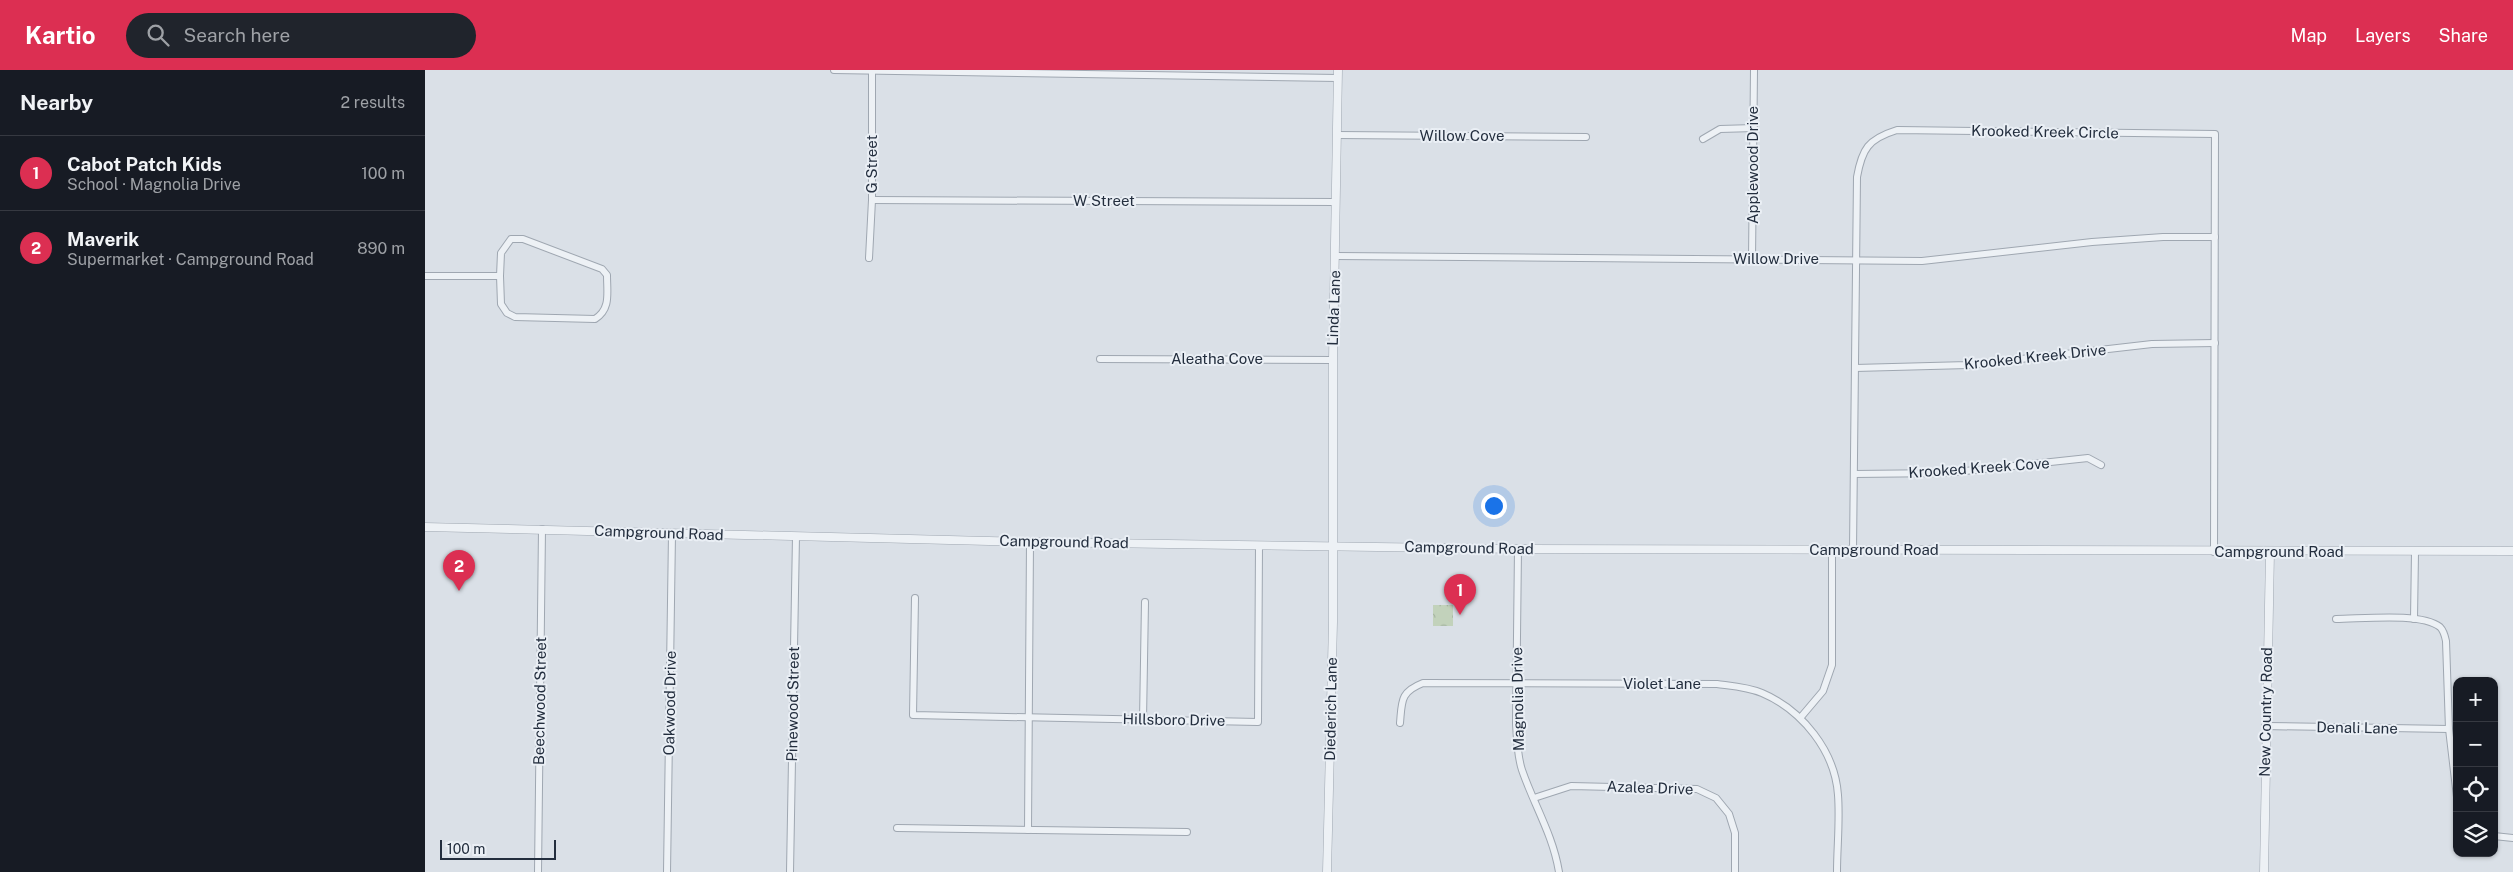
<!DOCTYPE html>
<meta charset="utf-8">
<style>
body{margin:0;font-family:"Public Sans",sans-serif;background:#20242c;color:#f1f3f6}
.controls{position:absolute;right:15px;bottom:15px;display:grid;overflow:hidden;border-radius:10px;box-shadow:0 1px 4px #0004}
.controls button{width:45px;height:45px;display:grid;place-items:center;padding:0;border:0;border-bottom:1px solid #363941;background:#171b24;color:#f1f3f6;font:25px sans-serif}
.scale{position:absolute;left:15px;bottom:12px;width:116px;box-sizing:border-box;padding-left:5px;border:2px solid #232e3e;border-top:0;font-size:14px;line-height:18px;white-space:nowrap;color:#232e3e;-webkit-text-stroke:4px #eaeff5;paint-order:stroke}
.you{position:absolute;left:1068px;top:435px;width:18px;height:18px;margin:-12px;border:4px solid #fff;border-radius:50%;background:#1a73e8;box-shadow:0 0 0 8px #1a73e833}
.badge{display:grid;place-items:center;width:32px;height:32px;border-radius:50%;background:#dc2f52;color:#fff;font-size:16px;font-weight:700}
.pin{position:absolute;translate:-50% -41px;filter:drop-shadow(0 1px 2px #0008)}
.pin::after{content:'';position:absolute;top:26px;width:18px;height:15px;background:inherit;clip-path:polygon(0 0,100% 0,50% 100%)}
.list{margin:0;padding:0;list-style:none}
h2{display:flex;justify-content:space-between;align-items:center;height:65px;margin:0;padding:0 20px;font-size:21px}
h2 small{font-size:16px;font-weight:400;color:#9ea1a6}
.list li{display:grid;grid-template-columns:32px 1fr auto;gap:15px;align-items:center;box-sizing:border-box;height:75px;padding:0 20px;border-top:1px solid #363941}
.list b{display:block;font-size:19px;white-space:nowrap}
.list p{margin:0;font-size:16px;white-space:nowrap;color:#9ea1a6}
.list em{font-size:16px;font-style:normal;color:#9ea1a6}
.icon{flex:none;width:28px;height:28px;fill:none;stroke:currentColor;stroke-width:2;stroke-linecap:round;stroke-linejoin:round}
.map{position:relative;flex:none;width:2088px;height:802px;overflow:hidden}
header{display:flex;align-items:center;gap:30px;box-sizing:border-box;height:70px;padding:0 25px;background:#dc2f52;color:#fff}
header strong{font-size:24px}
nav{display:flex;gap:28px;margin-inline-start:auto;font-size:18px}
.search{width:350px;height:45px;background:#20242c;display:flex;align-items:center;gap:12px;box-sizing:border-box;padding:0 18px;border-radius:28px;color:#9ea1a6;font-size:19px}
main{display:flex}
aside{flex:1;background:#171b24}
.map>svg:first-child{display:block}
.forest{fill:url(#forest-crowns)}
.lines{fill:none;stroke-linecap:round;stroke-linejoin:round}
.minor-casing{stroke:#9fa7b1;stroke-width:8}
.tertiary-casing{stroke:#9fa7b1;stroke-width:9}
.minor{stroke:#edf1f5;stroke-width:6}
.tertiary{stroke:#edf1f5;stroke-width:8}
.labels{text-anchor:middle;stroke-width:4;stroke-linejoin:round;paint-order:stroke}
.street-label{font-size:15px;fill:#232e3e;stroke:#eaeff5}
</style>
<header>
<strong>Kartio</strong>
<div class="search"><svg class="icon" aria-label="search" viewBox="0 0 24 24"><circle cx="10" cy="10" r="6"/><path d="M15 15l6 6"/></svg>Search here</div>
<nav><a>Map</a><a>Layers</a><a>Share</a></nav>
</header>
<main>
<aside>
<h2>Nearby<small>2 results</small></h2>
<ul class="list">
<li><span class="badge">1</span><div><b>Cabot Patch Kids</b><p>School · Magnolia Drive</p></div><em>100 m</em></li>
<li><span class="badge">2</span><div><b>Maverik</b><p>Supermarket · Campground Road</p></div><em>890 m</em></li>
</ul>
</aside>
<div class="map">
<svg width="2088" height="802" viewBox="0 0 2088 802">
<defs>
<pattern id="forest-crowns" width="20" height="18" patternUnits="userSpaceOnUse" patternTransform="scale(1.25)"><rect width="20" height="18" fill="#c2d2bb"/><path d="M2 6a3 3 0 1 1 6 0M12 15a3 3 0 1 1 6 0" fill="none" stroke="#a6b5a2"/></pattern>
</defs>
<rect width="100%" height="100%" fill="#dae0e7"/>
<rect class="forest" x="1008" y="535" width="20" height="21"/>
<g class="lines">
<defs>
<g id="minor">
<polyline points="409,0 913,8"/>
<polyline points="912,65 1161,67"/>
<polyline points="1278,69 1295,59 1329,58"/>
<polyline points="447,130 911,132"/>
<path d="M86,169H98L177,199L182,205C182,223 186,239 170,249L90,247L82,243L76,234L75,206L76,183Z"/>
<polyline points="911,186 1497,191 1667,172 1738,167 1790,167"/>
<polyline points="444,188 447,130 447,0"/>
<polyline points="1327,189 1329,0"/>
<polyline points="0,206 75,206"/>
<polyline points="675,289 908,290"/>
<polyline points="1430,298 1543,295 1727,274 1790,273"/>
<polyline points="1429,404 1521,403 1663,388 1676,395"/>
<path d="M1093,479L1091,653C1092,669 1092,685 1097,700C1109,735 1128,765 1134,802"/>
<path d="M1428,480L1432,107C1437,79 1443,69 1472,60L1790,64L1789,482"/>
<polyline points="490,528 488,645 833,652 834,475"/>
<path d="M1911,549C1936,549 1996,542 2015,557C2018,560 2020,566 2021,571L2024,659L2032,727"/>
<polyline points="1989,549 1990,482"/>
<polyline points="1376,647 1398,621 1407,595 1407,480"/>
<polyline points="718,650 720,532"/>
<path d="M975,653C977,631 975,622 998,613L1292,614C1307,616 1323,617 1337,623C1377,640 1410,681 1413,725C1415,751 1412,777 1412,802"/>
<polyline points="1840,656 2024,659"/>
<polyline points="1109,728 1146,716 1272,719 1291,728 1304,744 1310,763 1310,802"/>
<polyline points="472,758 762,762"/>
<polyline points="603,760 605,472"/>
<polyline points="2069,766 2088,768"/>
<polyline points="113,802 117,459"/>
<polyline points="242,802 247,464"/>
<polyline points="365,802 371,466"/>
</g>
<g id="tertiary">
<polyline points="0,457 605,472 1093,479 2088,481"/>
<polyline points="902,802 908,552 908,290 913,0"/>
<polyline points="1839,802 1845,482"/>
</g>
</defs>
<use href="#minor" class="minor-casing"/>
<use href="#tertiary" class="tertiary-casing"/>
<use href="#minor" class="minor"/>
<use href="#tertiary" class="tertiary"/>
</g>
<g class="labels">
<g class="street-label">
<text transform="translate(1620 62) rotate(1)" y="5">Krooked Kreek Circle</text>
<text x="1037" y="71">Willow Cove</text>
<text transform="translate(447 94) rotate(-90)" y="5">G Street</text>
<text transform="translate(1328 95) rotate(-90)" y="5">Applewood Drive</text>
<text x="679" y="136">W Street</text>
<text x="1351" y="194">Willow Drive</text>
<text transform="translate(909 238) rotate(-88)" y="5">Linda Lane</text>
<text transform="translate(1610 287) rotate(-6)" y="5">Krooked Kreek Drive</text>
<text x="792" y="294">Aleatha Cove</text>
<text transform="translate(1554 398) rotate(-4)" y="5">Krooked Kreek Cove</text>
<text transform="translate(234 463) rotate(2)" y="5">Campground Road</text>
<text transform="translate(639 472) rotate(1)" y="5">Campground Road</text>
<text transform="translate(1044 478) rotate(1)" y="5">Campground Road</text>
<text x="1449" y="485">Campground Road</text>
<text x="1854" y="487">Campground Road</text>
<text x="1237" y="619">Violet Lane</text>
<text transform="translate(1093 629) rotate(-91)" y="5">Magnolia Drive</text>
<text transform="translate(115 631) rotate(-89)" y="5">Beechwood Street</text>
<text transform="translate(245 633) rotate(-89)" y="5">Oakwood Drive</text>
<text transform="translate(368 634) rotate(-89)" y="5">Pinewood Street</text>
<text transform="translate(906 639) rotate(-89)" y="5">Diederich Lane</text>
<text transform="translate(1841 642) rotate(-89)" y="5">New Country Road</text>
<text transform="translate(749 650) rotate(1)" y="5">Hillsboro Drive</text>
<text transform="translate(1932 658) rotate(1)" y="5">Denali Lane</text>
<text transform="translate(1225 718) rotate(2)" y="5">Azalea Drive</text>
</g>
</g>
</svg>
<div class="controls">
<button>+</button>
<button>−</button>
<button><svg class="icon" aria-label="locate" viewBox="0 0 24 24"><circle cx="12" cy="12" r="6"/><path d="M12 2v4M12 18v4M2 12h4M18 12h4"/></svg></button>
<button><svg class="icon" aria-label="layers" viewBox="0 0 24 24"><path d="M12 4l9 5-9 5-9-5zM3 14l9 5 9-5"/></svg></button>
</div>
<div class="scale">100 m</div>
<div class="you"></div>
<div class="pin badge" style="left:1035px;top:545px">1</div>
<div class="pin badge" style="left:34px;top:521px">2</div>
</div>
</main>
